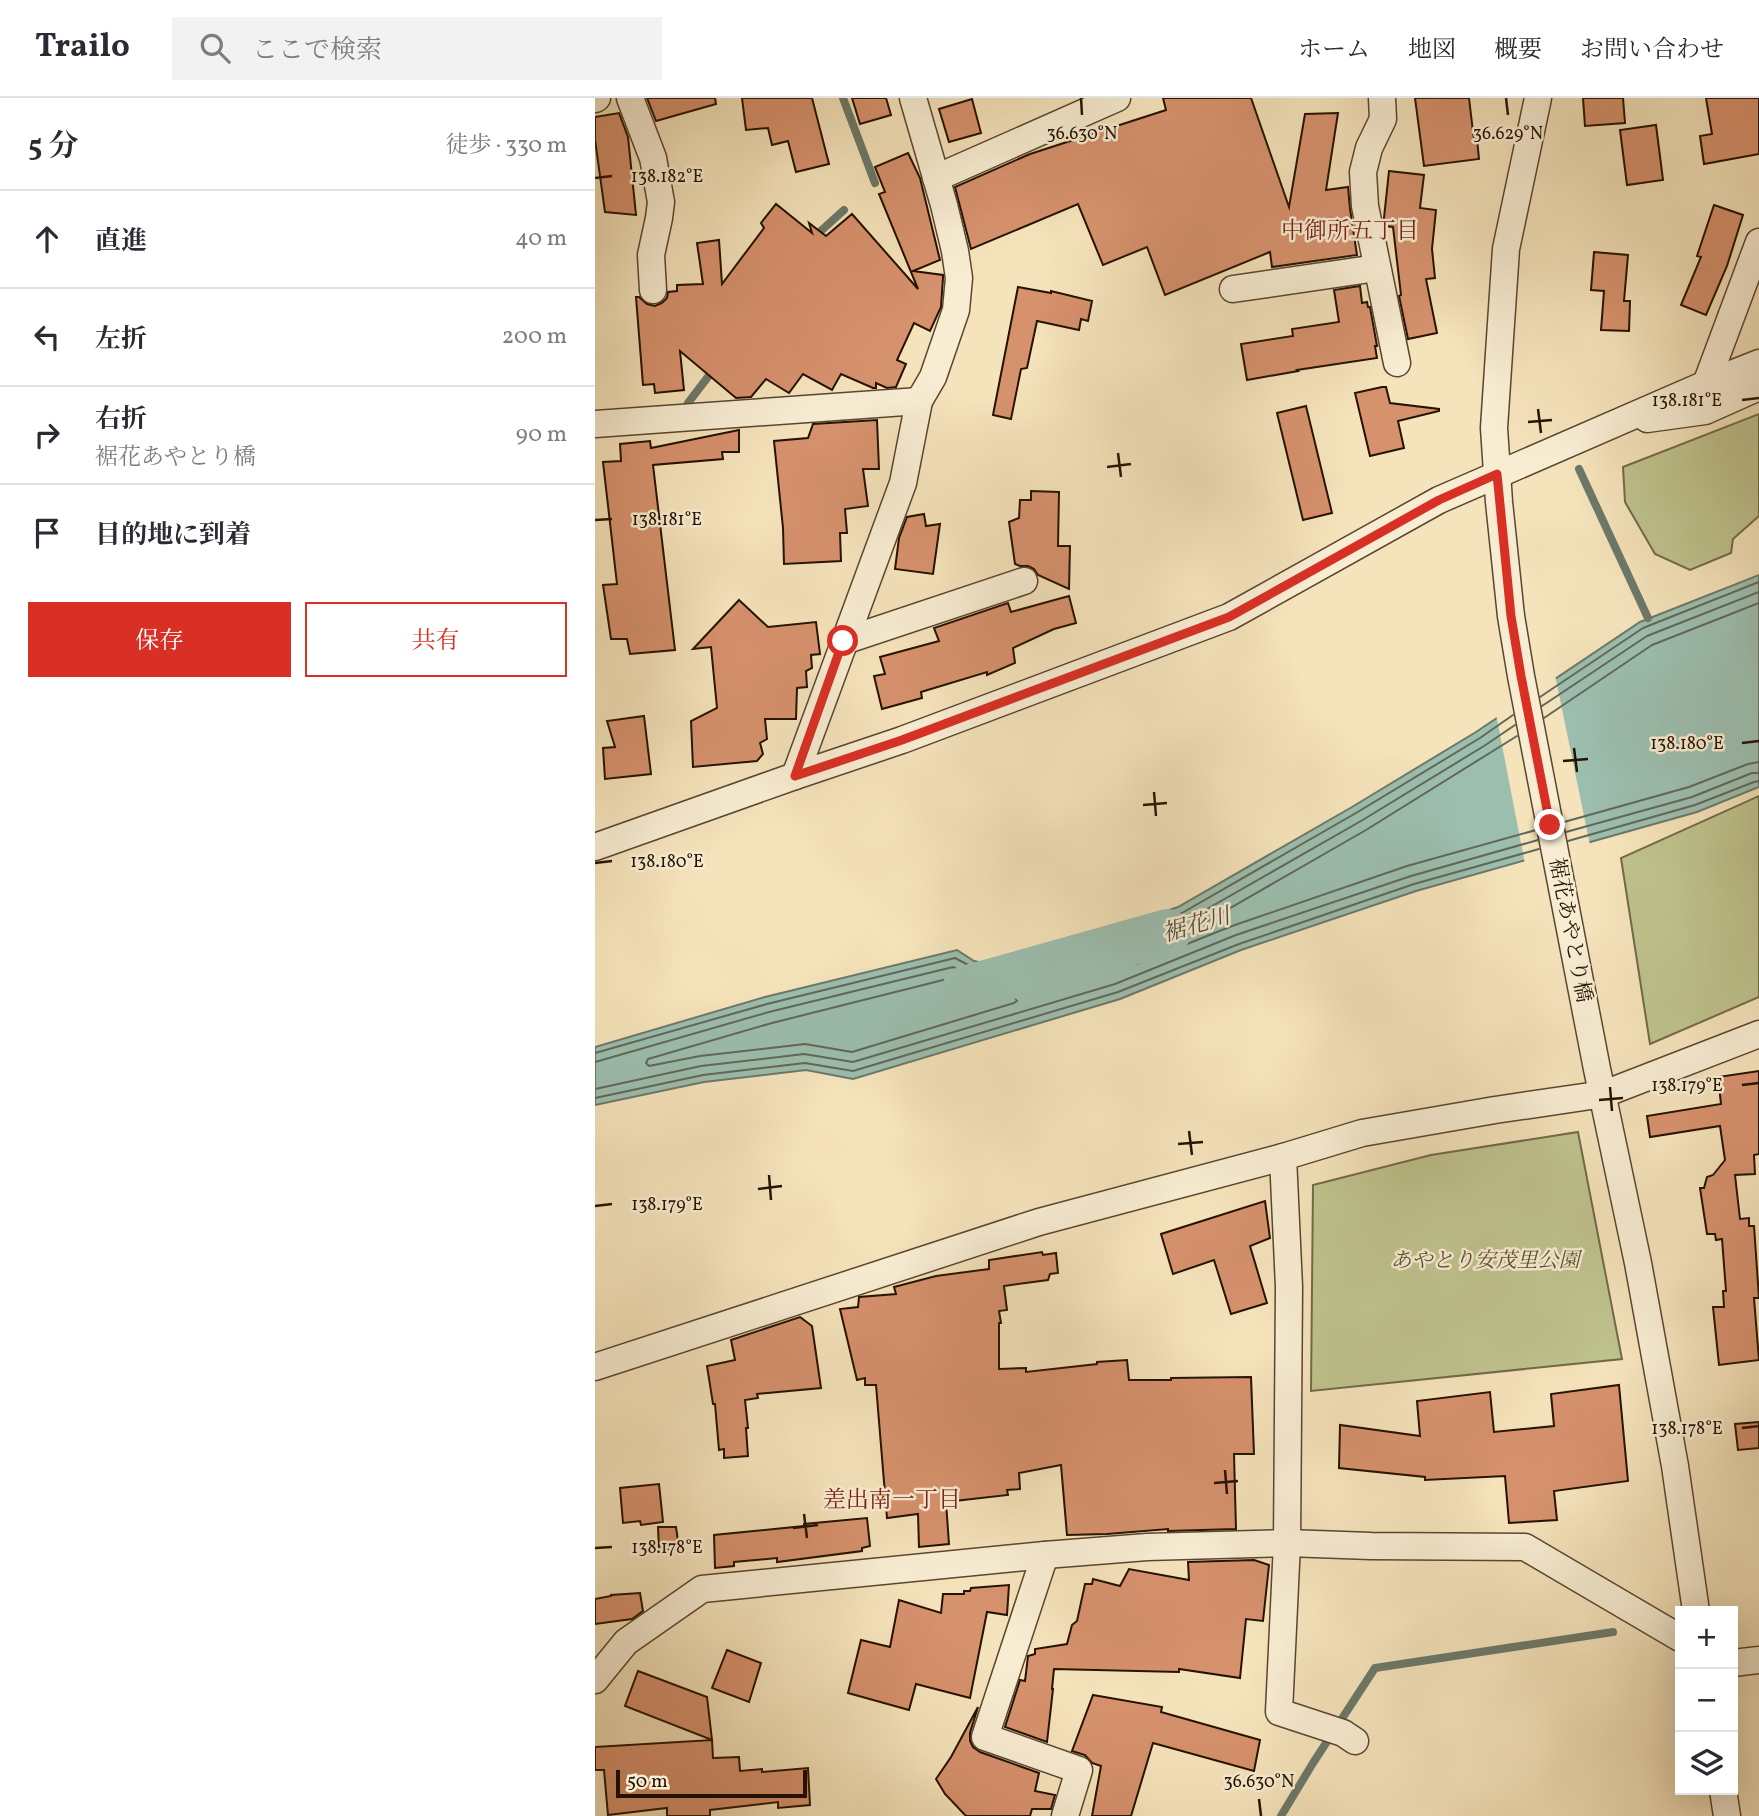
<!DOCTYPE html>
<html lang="ja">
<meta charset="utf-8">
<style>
body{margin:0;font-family:Vollkorn,"Noto Serif JP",serif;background:#f2f2f3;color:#2b2b33}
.controls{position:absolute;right:21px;bottom:21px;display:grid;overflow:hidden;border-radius:0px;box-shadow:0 7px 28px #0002}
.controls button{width:63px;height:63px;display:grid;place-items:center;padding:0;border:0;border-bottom:2px solid #e1e1e2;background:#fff;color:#2b2b33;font:35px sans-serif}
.scale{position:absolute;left:21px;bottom:18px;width:191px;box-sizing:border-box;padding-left:7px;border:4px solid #251200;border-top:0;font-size:19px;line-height:24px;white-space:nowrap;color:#251200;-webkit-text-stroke:5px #f8edd3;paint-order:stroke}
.stop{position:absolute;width:21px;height:21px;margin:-16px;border:5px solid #d93025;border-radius:50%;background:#fff}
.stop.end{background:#d93025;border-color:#fff;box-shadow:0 2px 7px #0008}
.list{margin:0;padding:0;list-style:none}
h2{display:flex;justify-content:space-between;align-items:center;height:91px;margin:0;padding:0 28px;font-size:30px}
h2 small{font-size:23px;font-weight:400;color:#7c7c81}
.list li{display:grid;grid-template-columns:46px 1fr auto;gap:21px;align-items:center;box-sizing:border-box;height:98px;padding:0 28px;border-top:2px solid #e1e1e2}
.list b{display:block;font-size:26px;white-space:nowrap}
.list p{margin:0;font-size:23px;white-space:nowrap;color:#7c7c81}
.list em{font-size:23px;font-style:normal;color:#7c7c81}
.actions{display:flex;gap:14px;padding:21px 28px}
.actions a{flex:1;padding:16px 0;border:2px solid #d93025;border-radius:0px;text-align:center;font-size:24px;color:#d93025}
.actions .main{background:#d93025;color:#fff}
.icon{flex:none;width:38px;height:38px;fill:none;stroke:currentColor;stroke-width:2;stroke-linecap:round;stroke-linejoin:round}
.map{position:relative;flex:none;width:1164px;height:1718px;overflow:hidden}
header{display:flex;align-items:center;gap:42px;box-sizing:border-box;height:98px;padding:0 35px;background:#fff;border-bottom:2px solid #e1e1e2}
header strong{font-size:33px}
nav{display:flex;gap:38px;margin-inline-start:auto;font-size:24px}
.search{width:490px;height:63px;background:#f2f2f3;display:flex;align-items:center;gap:18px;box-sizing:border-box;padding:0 24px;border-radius:0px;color:#7c7c81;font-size:26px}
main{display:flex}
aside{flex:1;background:#fff}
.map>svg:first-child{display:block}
.green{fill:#bfc38e;stroke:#726a47;stroke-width:2}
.water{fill:#9cbeaf;stroke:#6c7969;stroke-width:2}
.pier{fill:#f5e3bb}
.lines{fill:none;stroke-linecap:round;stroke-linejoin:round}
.shore{stroke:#606858;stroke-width:2}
.stream{stroke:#6c7969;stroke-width:8}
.river{stroke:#9cbeaf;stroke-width:46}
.building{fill:#d6916d;stroke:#251200;stroke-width:2}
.minor-casing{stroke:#59462f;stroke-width:29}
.minor{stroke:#f8edd3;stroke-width:26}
.route{stroke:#d93025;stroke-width:9}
.ticks{fill:none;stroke:#251200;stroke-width:2.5}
.labels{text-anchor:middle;stroke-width:5;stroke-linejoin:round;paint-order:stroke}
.street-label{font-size:21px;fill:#251200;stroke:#f8edd3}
.park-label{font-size:21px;font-style:italic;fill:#5b5032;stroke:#f8edd3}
.neighbourhood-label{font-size:23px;fill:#7a1f14;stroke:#f8edd3}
.water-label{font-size:23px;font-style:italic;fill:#4f4e3d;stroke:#f8edd3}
.ticks-label{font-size:18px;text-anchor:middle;fill:#251200;stroke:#f8edd3;stroke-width:5;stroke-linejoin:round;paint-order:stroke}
</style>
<header>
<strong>Trailo</strong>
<div class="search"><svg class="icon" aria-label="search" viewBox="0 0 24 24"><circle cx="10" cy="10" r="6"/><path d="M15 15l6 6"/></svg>ここで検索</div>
<nav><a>ホーム</a><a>地図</a><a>概要</a><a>お問い合わせ</a></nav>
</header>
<main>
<aside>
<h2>5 分<small>徒歩 · 330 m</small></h2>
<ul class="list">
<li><svg class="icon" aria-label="ahead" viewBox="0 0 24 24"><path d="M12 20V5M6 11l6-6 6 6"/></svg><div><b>直進</b></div><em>40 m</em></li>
<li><svg class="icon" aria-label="left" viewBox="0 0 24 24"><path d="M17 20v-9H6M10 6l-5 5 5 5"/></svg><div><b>左折</b></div><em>200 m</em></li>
<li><svg class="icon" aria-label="right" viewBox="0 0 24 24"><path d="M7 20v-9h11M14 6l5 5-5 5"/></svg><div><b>右折</b><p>裾花あやとり橋</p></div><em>90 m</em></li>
<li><svg class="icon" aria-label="arrive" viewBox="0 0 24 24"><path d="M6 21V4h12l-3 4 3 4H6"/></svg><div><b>目的地に到着</b></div></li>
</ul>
<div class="actions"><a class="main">保存</a><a>共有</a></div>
</aside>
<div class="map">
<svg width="1164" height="1718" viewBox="0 0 1164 1718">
<rect width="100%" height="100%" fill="#f5e3bb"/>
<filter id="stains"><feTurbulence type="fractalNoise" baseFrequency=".00286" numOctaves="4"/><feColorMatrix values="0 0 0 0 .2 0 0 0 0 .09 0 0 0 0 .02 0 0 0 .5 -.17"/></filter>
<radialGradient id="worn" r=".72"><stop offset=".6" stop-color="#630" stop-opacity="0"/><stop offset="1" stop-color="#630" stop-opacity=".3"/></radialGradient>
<g class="green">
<polygon points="1164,316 1164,418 1138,441 1136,455 1095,472 1060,456 1030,404 1028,369"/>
<polygon points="1164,698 1164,899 1055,946 1026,760"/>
<polygon points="983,1034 1027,1261 716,1293 718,1087 836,1057"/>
</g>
<polygon class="water" points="1164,477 1164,689 1102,714 821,793 646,852 525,901 258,981 211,972 109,984 0,1007 0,949 170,899 362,852 379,863 430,874 513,851 526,828 583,809 757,709 881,634 1045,524"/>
<polygon class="pier" points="960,577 995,747 930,766 901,616"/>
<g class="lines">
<g class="shore">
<polyline points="945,599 1048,530 1164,484"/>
<polyline points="947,608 1052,538 1164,494"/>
<polyline points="949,620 1057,547 1164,505"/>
<polyline points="922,638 771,732 597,832 545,850 537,864 542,866 637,828 812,768 941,732"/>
<polyline points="969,724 1094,689 1153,666 1164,664"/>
<polyline points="971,734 1097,699 1157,675 1164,675"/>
<polyline points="973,743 1100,707 1159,684 1164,683"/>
<polygon points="356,880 372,888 419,899 422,903 419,905 257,954 210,946 105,958 54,968 51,965 53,961 177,925"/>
<polyline points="0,955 172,906 360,860 377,869 430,881 515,857 519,854 532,834 587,815 761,715 885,640 918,617"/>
<polyline points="0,964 174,914 358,869 375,878 430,890 517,866 525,860 537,841 591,823 766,723 889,648 920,627"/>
<polyline points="0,991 106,968 209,956 258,964 520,886 641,837 816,778 943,742"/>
<polyline points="0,1000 108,977 210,965 258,973 523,894 644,846 819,786 944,751"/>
</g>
<g class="stream">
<polyline points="248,0 280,85"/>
<polyline points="217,141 249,112"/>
<polyline points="93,305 119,271"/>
<polyline points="984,371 1053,520"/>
<polyline points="686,1718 718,1665 780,1570 1018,1534"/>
</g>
<polyline class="river" points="370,891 573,834"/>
</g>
<g class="building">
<polygon points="52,0 120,0 121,6 61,23"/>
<polygon points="147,0 217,0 234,66 201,74 193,43 177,47 173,30 151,32"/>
<polygon points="257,0 291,0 296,17 265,26"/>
<polygon points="568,0 656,0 694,109 710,16 743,15 731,92 753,89 755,111 762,157 677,169 675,154 570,197 552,149 508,167 483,106 376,151 360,89 435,56 571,12"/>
<polygon points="820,0 874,0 879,42 882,41 884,61 829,68"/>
<polygon points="988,0 1028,0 1030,25 990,28"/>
<polygon points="1111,0 1164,0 1164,56 1109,66 1105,38 1117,36"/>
<polygon points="377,1 386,35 354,44 344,11"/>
<polygon points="24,15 33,39 41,117 10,114 0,42 0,19"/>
<polygon points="1061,27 1068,82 1032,87 1025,32"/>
<polygon points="313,55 325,80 345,162 318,173 348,177 348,180 346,209 335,233 319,225 302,262 311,266 301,289 292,290 281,285 281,290 278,290 246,276 237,292 208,276 194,295 171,281 156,299 141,300 85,253 89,292 60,295 59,286 48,287 41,199 44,199 52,206 60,208 67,205 72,200 73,194 82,193 82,187 108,186 102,145 124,142 127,186 169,130 166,125 181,106 217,135 214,125 231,138 257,116 323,191 284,96 290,94 280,69"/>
<polygon points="794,73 829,77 825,110 841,112 837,151 840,180 831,181 842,235 813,241 804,198 806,197 798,129 790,128 789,120"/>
<polygon points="1119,107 1148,117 1132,168 1111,217 1086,207 1106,159 1102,158"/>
<polygon points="999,154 1033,157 1029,203 1035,203 1034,233 1006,232 1009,193 996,192"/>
<polygon points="765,188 767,205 772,204 773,209 775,209 782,248 780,248 782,260 702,272 703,273 652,282 646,246 698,238 697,231 744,224 739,192"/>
<polygon points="423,189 456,195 456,193 497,203 493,223 486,221 484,232 442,223 432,270 426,271 416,321 398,317"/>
<polygon points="787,289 791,289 795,305 844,311 844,313 803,323 809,350 775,358 760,295"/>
<polygon points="711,308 737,415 708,422 682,315"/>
<polygon points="282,322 284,371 268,371 273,408 250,411 252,435 245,435 246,463 189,466 188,430 179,343 213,340 218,326"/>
<polygon points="144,332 144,354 127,354 128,361 58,367 80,552 35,556 32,541 16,541 8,487 22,486 8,364 26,363 25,346 55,343 56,350"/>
<polygon points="436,393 464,394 463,448 475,448 474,491 443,477 439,471 433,468 425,468 420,466 414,424 424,420 425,402 436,402"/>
<polygon points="329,416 331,428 345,426 338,476 300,471 304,440 312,419"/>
<polygon points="474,498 481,525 459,531 418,550 420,565 392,577 392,574 326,594 327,600 287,611 279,578 290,576 285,559 344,543 339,530 413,505 416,514"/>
<polygon points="144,502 173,529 221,524 225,556 216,557 217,570 211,573 212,589 202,590 201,621 170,621 172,641 165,645 168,656 162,663 98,669 96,623 122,610 116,549 98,551"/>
<polygon points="49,618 56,676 10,681 8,650 20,649 12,623"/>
<polygon points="1164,973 1164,1056 1159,1057 1160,1076 1140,1077 1145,1121 1154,1120 1154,1128 1159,1128 1164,1200 1159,1200 1164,1262 1124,1267 1118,1209 1129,1209 1128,1193 1131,1193 1127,1141 1121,1142 1120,1136 1112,1136 1105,1090 1109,1090 1112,1079 1118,1077 1130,1062 1125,1028 1055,1039 1052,1018 1126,1006 1123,979"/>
<polygon points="670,1103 675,1140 655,1148 672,1205 636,1216 619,1162 578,1176 566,1136"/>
<polygon points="447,1154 448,1157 461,1155 463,1175 455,1176 453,1182 409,1188 412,1212 404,1213 406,1225 404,1225 404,1271 431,1270 431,1274 502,1266 502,1264 532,1262 534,1282 576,1282 576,1280 656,1279 659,1356 639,1356 641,1431 573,1433 573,1431 512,1436 472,1437 466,1367 424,1375 425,1391 412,1392 413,1397 351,1404 354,1446 324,1449 323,1416 292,1420 281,1287 270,1287 270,1280 262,1282 245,1211 263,1209 264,1199 301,1196 299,1189 341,1178 394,1171 394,1162"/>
<polygon points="205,1219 217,1228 226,1290 162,1296 163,1300 150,1302 153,1330 151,1330 153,1358 129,1360 129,1351 124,1352 120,1306 118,1306 112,1268 140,1262 136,1242"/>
<polygon points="1024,1287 1033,1383 959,1393 962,1422 914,1425 910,1378 830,1382 830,1379 744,1370 745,1327 825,1338 822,1303 895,1294 899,1334 959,1328 956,1296"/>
<polygon points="1164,1324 1164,1350 1143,1352 1140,1326"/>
<polygon points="64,1386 68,1424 46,1427 45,1423 28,1425 25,1390"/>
<polygon points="272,1420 275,1448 267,1450 267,1453 182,1464 182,1460 139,1464 139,1468 120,1470 119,1437 209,1428 209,1426"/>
<polygon points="63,1429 81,1429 84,1450 64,1452"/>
<polygon points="659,1462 674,1467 668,1523 651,1521 645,1580 584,1571 584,1574 459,1571 457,1591 458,1591 452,1644 410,1629 425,1582 430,1583 433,1558 440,1556 440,1551 472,1546 477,1527 482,1523 490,1486 497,1486 498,1481 525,1488 534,1471 594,1482 593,1464"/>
<polygon points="414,1487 412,1517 392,1514 375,1600 321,1586 314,1612 253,1595 266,1542 295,1549 304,1502 346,1515 348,1496 369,1496 369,1493 375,1493 376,1490"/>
<polygon points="45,1495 48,1513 37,1521 0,1526 0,1501 16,1498 16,1497"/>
<polygon points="132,1552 166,1565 154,1604 117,1590"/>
<polygon points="43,1573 112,1599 117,1642 30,1608"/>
<polygon points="498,1597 567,1609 566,1614 665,1642 659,1673 558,1645 536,1718 497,1718 506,1668 497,1665 490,1657 477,1653"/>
<polygon points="383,1609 375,1635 375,1643 378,1649 385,1654 444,1675 440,1693 460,1697 456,1711 437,1711 435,1718 371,1718 350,1696 341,1681 356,1659"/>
<polygon points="117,1642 118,1660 144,1659 145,1673 167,1671 167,1674 213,1670 215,1707 183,1710 183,1704 115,1712 115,1718 72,1718 72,1710 13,1717 9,1672 0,1672 0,1649"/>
</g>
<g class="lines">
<defs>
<g id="minor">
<polyline points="35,0 58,60 66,104 64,120 56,157 58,192"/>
<polyline points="787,0 788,21 774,50 768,74 770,108 802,265"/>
<polyline points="943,0 911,151 899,330 904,404 916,518 926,578 1002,971 1043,1165 1080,1368 1101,1513"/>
<polyline points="0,1 2,0"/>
<polyline points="341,80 522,0"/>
<polyline points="638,191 782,170"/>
<polyline points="1111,286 1164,144"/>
<polyline points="1052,321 1110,313 1164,289"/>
<polyline points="0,326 324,303"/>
<polyline points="249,543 429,483"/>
<polyline points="200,678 308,385 324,303 338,279 361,212 364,180 360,153 349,107 318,0"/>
<polyline points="0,749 200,678 307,642 634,519 844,402 1111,286 1164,265"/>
<polyline points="688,1059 694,1189 692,1445 684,1614 748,1635 760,1643"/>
<polyline points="0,1269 444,1124 688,1059 767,1035 900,1012 1009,996 1164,936"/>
<polyline points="450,1457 390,1639 484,1672 470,1718"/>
<polyline points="1138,1565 1164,1562"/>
<polyline points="0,1582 31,1544 107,1491 450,1457 552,1449 692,1445 776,1448 930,1449 1085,1540"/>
<polyline points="1128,1692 1132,1718"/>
</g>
</defs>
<use href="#minor" class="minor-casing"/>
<use href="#minor" class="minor"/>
</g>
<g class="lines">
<polyline class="route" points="248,543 200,678 307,642 634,519 844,402 902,376 916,518 926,578 955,727"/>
</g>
<path class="ticks" d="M486,0L487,17M911,0L913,17M0,80L17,78M1147,302L1164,300M943,311L946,335M933,324L957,322M523,355L526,379M512,369L536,366M0,422L17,421M1147,645L1164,643M979,650L982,674M968,663L993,661M559,694L561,718M548,707L572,705M0,765L17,763M1147,987L1164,985M1015,989L1017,1013M1004,1002L1028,1000M594,1033L597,1057M583,1046L608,1044M174,1077L176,1102M163,1091L187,1088M0,1108L17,1106M1147,1330L1164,1328M630,1372L632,1396M619,1385L643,1383M209,1416L212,1440M198,1430L223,1427M0,1450L17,1449M664,1701L666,1718"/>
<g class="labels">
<g class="street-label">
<text transform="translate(976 832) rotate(79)" y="7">裾花あやとり橋</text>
</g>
<g class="park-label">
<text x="890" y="1169">あやとり安茂里公園</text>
</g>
<g class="neighbourhood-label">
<text x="755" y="140">中御所五丁目</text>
<text x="297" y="1409">差出南一丁目</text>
</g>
<g class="water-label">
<text transform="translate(601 826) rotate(-16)" y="8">裾花川</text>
</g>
</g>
<g class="ticks-label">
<text x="487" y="41">36.630°N</text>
<text x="913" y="41">36.629°N</text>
<text x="72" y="84">138.182°E</text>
<text x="1092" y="308">138.181°E</text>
<text x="72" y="427">138.181°E</text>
<text x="1092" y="651">138.180°E</text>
<text x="72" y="769">138.180°E</text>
<text x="1092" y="993">138.179°E</text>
<text x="72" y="1112">138.179°E</text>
<text x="1092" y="1336">138.178°E</text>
<text x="72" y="1455">138.178°E</text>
<text x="664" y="1689">36.630°N</text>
</g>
<rect width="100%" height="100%" filter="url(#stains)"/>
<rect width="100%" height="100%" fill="url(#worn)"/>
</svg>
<div class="controls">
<button>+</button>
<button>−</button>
<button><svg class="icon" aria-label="layers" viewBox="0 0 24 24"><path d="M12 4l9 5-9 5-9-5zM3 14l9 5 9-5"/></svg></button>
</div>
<div class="scale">50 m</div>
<div class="stop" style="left:248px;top:543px"></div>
<div class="stop end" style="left:955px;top:727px"></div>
</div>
</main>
